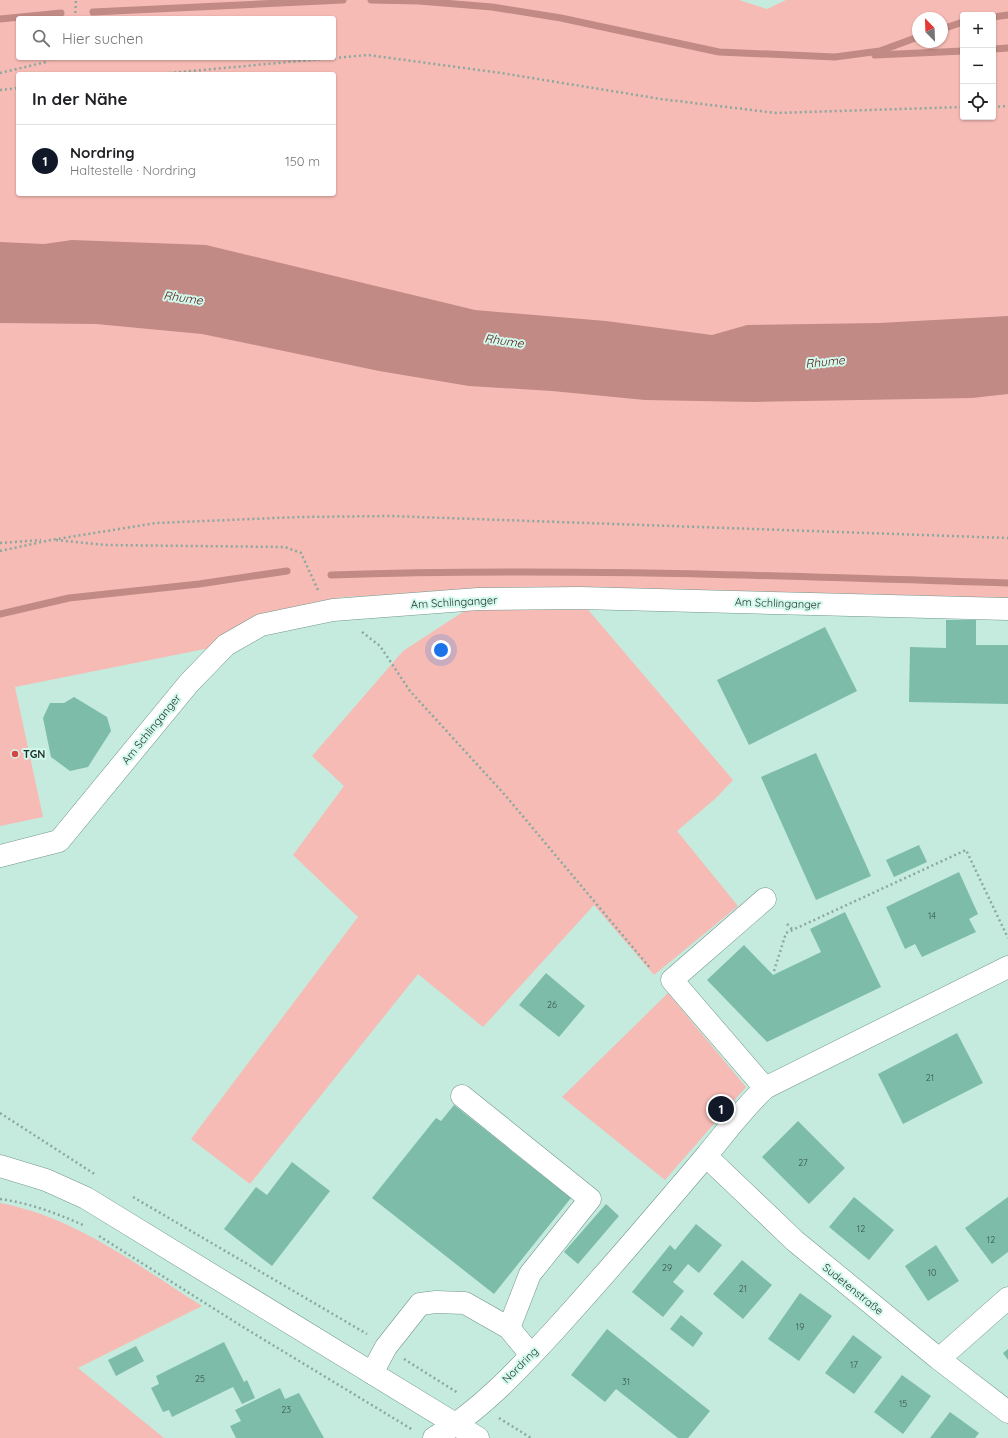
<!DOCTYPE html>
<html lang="de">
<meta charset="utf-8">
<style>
body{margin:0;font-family:Quicksand,sans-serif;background:#f6f6f6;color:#202124}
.controls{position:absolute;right:12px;top:12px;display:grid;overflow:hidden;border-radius:4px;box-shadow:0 1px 3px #0004}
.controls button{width:36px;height:36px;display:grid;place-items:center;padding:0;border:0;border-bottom:1px solid #e0e0e0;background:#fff;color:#202124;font:20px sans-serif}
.compass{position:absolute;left:912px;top:12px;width:36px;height:36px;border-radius:50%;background:#fff;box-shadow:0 1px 3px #0004;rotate:337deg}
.you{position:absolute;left:441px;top:650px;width:14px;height:14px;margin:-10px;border:3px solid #fff;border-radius:50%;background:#1a73e8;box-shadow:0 0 0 6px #1a73e833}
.badge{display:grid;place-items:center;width:26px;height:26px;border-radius:50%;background:#111827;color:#fff;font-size:13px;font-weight:700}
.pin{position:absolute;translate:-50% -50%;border:2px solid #fff;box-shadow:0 1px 4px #0006}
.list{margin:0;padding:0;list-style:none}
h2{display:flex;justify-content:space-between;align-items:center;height:52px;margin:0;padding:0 16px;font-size:17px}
h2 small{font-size:13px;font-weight:400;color:#757577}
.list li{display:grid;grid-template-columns:26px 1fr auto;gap:12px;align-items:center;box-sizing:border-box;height:72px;padding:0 16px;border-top:1px solid #e0e0e0}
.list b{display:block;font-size:15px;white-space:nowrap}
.list p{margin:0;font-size:13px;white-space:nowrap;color:#757577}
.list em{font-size:13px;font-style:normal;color:#757577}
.icon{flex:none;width:22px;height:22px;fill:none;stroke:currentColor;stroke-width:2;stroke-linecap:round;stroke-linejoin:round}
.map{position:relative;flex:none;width:1008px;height:1438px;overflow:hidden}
.search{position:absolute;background:#fff;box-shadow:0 1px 3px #0004;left:16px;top:16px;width:320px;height:44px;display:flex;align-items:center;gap:10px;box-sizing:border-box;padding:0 14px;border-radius:4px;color:#757577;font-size:15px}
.panel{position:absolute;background:#fff;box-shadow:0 1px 3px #0004;left:16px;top:72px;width:320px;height:124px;border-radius:4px}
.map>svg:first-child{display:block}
.green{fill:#f6bbb5;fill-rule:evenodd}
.water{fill:#c28a85}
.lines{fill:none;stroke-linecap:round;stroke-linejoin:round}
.stream{stroke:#c28a85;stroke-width:7}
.building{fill:#7dbca9}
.minor-casing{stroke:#72968b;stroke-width:23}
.major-casing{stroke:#72968b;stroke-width:23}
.path{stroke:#8aa89e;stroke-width:2.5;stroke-dasharray:2 3;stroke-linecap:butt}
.minor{stroke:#fff;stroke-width:22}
.major{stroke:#fff;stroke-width:22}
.poi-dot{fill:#d54643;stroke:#d2f9ec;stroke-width:1.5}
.labels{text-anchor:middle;stroke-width:4;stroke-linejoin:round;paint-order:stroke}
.number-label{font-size:9px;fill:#36524a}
.street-label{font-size:11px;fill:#1f2e2a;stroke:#d2f9ec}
.poi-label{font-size:11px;font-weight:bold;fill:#1f2e2a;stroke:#d2f9ec;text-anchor:start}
.water-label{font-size:12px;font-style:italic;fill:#571313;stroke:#d2f9ec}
</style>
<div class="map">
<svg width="1008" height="1438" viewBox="0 0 1008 1438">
<rect width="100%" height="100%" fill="#c5ebdf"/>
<g class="green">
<path d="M0,0H739L767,9L786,0H1008V603L412,595L342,597L274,613L210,648L15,687L43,817L0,826ZM963,15H993V117H963ZM18,18H334V58H18ZM918,18H942V42H918ZM18,74H334V194H18Z"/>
<polygon points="475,604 585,606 733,780 716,798 677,831 738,906 654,975 594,905 483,1027 418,974 250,1184 191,1139 358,917 293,855 344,786 312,756 403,651"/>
<polygon points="668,993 746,1087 665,1180 562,1097"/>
<path d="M0,1203C76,1217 138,1266 202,1306L78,1368L164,1438H0Z"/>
</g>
<polygon class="water" points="72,240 206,245 475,310 606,321 712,335 747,325 879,323 1008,316 1008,394 972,398 754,402 645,400 552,391 469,386 379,371 202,334 96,324 0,323 0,242 44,244"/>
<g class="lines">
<g class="stream">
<polyline points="371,0 419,1 492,7 561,18 719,52 835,57 880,51 918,37"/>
<polyline points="93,12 343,0"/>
<polyline points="993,17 1008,15"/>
<polyline points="0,19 61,13"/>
<polyline points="942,29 963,22"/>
<polyline points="993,49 1008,48"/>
<polyline points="875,55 963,51"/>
<path d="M331,575C557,567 782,576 1008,583"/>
<polyline points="0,614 69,598 199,584 287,571"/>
</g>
</g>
<g class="building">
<polygon points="946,620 976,620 976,645 1008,645 1008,704 909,702 910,647 946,648"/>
<polygon points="825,627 857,691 749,745 717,680"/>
<polygon points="74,697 107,717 111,731 88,767 70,771 51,757 43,718 50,703 64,703"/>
<polygon points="816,753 871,876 816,900 761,777"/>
<polygon points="919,845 927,862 894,877 886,860"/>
<polygon points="959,872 978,914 969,919 976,932 922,957 915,944 905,949 886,907"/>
<polygon points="845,912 881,987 767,1042 707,980 744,945 773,975 821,952 810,929"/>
<polygon points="546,973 585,1006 559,1037 519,1005"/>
<polygon points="957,1033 983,1083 903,1124 878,1074"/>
<polygon points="454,1105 571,1198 494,1294 372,1198 436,1118 441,1121"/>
<polygon points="798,1121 845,1168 809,1204 762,1157"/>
<polygon points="292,1162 330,1191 272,1266 224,1229 256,1187 267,1195"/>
<polygon points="854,1197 894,1230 869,1260 829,1227"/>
<polygon points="1008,1197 1008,1252 992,1264 965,1228"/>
<polygon points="606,1204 619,1216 578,1264 564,1252"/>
<polygon points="696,1224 722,1245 699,1273 688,1264 673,1282 684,1291 663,1317 632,1292 670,1245 675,1250"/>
<polygon points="936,1245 959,1281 928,1301 905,1266"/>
<polygon points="742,1260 772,1285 743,1319 713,1294"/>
<polygon points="800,1293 832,1316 799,1361 768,1339"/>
<polygon points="681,1315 703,1333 693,1347 670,1329"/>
<polygon points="607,1329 710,1411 688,1438 678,1438 616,1389 605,1402 571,1375"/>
<polygon points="853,1335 882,1357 854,1394 825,1373"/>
<polygon points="224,1342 244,1382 247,1380 255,1398 242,1404 233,1387 172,1417 169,1410 163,1412 151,1388 159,1384 156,1376"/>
<polygon points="136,1346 144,1361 116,1376 108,1360"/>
<polygon points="1008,1349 1008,1360 1003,1353"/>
<polygon points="902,1375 931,1396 903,1434 874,1412"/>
<polygon points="280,1388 285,1399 299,1393 324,1438 236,1438 230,1426 241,1421 235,1410"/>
<polygon points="950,1412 979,1433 975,1438 930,1438"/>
</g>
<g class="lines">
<defs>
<g id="minor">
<polyline points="0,856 59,841 189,683 226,645 261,625 333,610 478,599 580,598 1008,609"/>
<polyline points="765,1088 672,980 765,899"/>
<polyline points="462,1096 590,1199 530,1274 509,1328"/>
<polyline points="706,1156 795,1241 939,1359 1008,1412"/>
<polyline points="939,1359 1008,1298"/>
<polyline points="372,1373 386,1347 420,1304 436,1302 465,1303 509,1328 531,1355"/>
<path d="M434,1438C480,1411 517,1371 553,1332C605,1275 656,1215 706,1156C725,1133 743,1109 765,1088L1008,967"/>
</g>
<polyline id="major" points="0,1166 46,1180 86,1198 478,1438"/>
</defs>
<use href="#minor" class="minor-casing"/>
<use href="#major" class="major-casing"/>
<g class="path">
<polyline points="75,18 76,0"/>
<polyline points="334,58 368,55 501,73 661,99 776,113 963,107"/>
<polyline points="0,73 46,62 49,58"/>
<polyline points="159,74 332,58"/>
<polyline points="0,90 18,88"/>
<polyline points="993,107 1008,106"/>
<polyline points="56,540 106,545 285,547 301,553 318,590"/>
<polyline points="0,543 41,540"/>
<polyline points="0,551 51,540 156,523 299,517 390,516 1008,538"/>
<polyline points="362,632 380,646 410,691 505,795 651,969"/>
<polyline points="787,924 793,930"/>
<polyline points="774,971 786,933 966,850 1008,938"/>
<polyline points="0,1113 96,1175"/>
<polyline points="133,1197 367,1334"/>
<path d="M0,1199C29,1203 56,1213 83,1225"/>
<polyline points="99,1236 243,1327 413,1430"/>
<polyline points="404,1359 458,1393"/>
<polyline points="499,1418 531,1438"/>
</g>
<use href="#minor" class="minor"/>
<use href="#major" class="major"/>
</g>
<circle class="poi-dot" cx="15" cy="754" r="4"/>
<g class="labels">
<g class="number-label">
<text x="932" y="919">14</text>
<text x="552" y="1008">26</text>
<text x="930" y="1081">21</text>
<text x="803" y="1166">27</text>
<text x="861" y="1232">12</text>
<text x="991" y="1243">12</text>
<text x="667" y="1271">29</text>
<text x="932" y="1276">10</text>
<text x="743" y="1292">21</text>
<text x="800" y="1330">19</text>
<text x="854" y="1368">17</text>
<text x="200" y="1382">25</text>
<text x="626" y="1385">31</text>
<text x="903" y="1407">15</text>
<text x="286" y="1413">23</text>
</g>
<g class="street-label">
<text transform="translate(454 602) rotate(-3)" y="4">Am Schlinganger</text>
<text transform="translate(778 603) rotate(2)" y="4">Am Schlinganger</text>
<text transform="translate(151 729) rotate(-51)" y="4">Am Schlinganger</text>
<text transform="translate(853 1289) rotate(39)" y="4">Sudetenstraße</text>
<text transform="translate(520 1365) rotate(-45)" y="4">Nordring</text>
</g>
<g class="poi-label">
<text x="23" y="758">TGN</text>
</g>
<g class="water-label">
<text transform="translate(183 298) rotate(8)" y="4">Rhume</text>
<text transform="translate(504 341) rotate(8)" y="4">Rhume</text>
<text transform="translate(825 362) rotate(-6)" y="4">Rhume</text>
</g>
</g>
</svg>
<div class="controls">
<button>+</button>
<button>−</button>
<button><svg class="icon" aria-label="locate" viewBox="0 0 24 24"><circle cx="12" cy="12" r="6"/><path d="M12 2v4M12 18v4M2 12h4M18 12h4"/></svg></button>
</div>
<svg class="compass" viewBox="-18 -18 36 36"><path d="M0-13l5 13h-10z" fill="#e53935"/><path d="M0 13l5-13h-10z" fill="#757577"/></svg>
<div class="you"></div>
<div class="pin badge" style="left:721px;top:1109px">1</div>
<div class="search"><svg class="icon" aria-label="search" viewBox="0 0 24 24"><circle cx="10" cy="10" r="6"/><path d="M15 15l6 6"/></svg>Hier suchen</div>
<section class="panel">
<h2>In der Nähe<small></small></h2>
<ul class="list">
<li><span class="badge">1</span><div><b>Nordring</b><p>Haltestelle · Nordring</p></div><em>150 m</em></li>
</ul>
</section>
</div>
